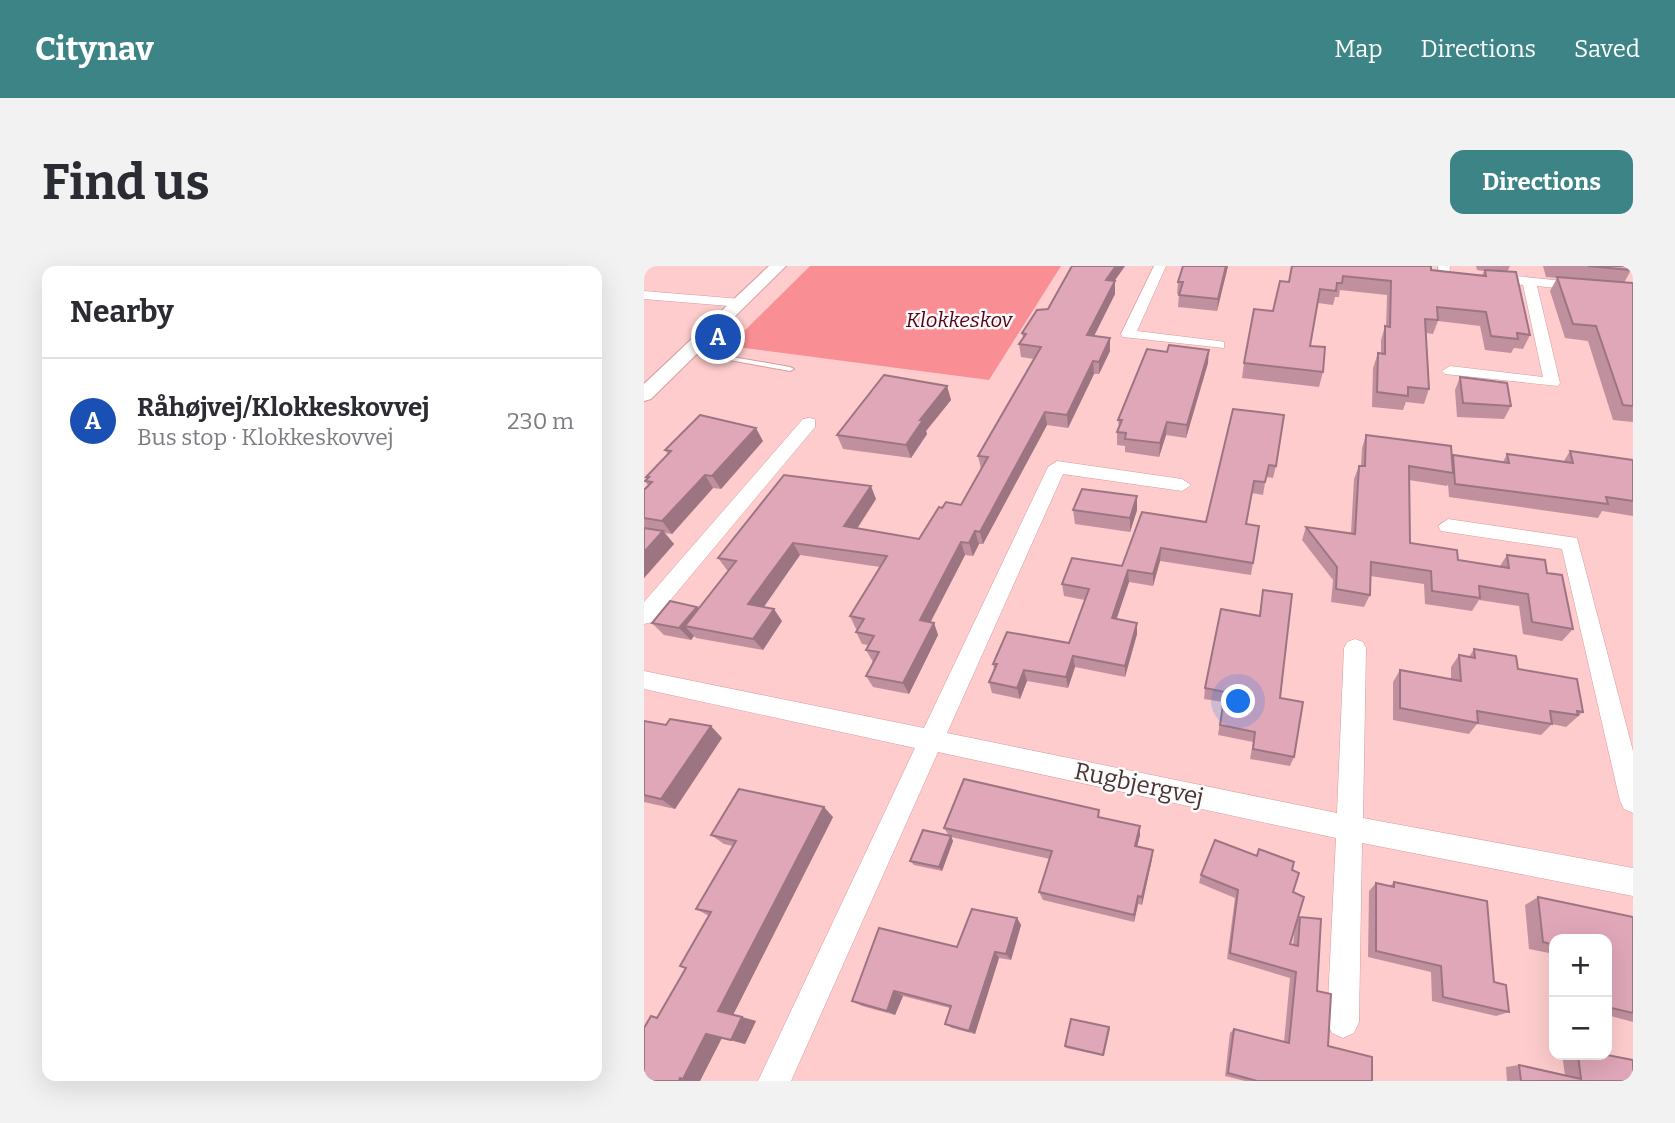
<!DOCTYPE html>
<meta charset="utf-8">
<style>
body{margin:0;font-family:Bitter,serif;background:#f2f2f3;color:#2b2b33}
.controls{position:absolute;right:21px;bottom:21px;display:grid;overflow:hidden;border-radius:14px;box-shadow:0 7px 28px #0002}
.controls button{width:63px;height:63px;display:grid;place-items:center;padding:0;border:0;border-bottom:2px solid #e1e1e2;background:#fff;color:#2b2b33;font:35px sans-serif}
.you{position:absolute;left:595px;top:436px;width:24px;height:24px;margin:-18px;border:5px solid #fff;border-radius:50%;background:#1a73e8;box-shadow:0 0 0 10px #1a73e833}
.badge{display:grid;place-items:center;width:46px;height:46px;border-radius:50%;background:#3c8486;color:#fff;font-size:23px;font-weight:700}
.pin{position:absolute;translate:-50% -50%;border:4px solid #fff;box-shadow:0 2px 7px #0006}
.list{margin:0;padding:0;list-style:none}
h2{display:flex;justify-content:space-between;align-items:center;height:91px;margin:0;padding:0 28px;font-size:30px}
h2 small{font-size:23px;font-weight:400;color:#7c7c81}
.list li{display:grid;grid-template-columns:46px 1fr auto;gap:21px;align-items:center;box-sizing:border-box;height:126px;padding:0 28px;border-top:2px solid #e1e1e2}
.list b{display:block;font-size:26px;white-space:nowrap}
.list p{margin:0;font-size:23px;white-space:nowrap;color:#7c7c81}
.list em{font-size:23px;font-style:normal;color:#7c7c81}
.map{position:relative;flex:none;width:989px;height:815px;overflow:hidden;border-radius:14px}
header{display:flex;align-items:center;gap:42px;box-sizing:border-box;height:98px;padding:0 35px;background:#3c8486;color:#fff}
header strong{font-size:33px}
nav{display:flex;gap:38px;margin-inline-start:auto;font-size:24px}
.intro{display:flex;align-items:center;justify-content:space-between;box-sizing:border-box;height:168px;padding:0 42px}
h1{margin:0;font-size:49px}
.button{padding:18px 32px;border-radius:14px;background:#3c8486;color:#fff;font-size:24px;font-weight:700}
main{display:flex;gap:42px;padding:0 42px}
aside{flex:1;background:#fff;border-radius:14px;box-shadow:0 7px 28px #0002}
.map>svg:first-child{display:block}
.green{fill:#f98f95}
.lines{fill:none;stroke-linecap:round;stroke-linejoin:round}
.service-casing{stroke:#d69b9c;stroke-width:2}
.minor-casing{stroke:#d69b9c;stroke-width:1}
.tertiary-casing{stroke:#d69b9c;stroke-width:2}
.service{fill:#fff;fill-rule:evenodd}
.minor{fill:#fff;fill-rule:evenodd}
.tertiary{fill:#fff;fill-rule:evenodd}
.wall{fill:#c1909f;fill-rule:evenodd}
.shaded-wall{fill:#9d7582}
.building{fill:#e0a7b9;stroke:#9d7582;stroke-width:2}
.labels{text-anchor:middle;stroke-width:5;stroke-linejoin:round;paint-order:stroke}
.far-park-label{font-size:21px;font-style:italic;fill:#590216;stroke:#fbfbfb}
.street-label{font-size:24px;fill:#4b3334;stroke:#fbfbfb}
</style>
<header>
<strong>Citynav</strong>
<nav><a>Map</a><a>Directions</a><a>Saved</a></nav>
</header>
<div class="intro"><h1>Find us</h1><a class="button">Directions</a></div>
<main>
<aside>
<h2>Nearby<small></small></h2>
<ul class="list">
<li><span class="badge" style="background:#1a4fb4">A</span><div><b>Råhøjvej/Klokkeskovvej</b><p>Bus stop · Klokkeskovvej</p></div><em>230 m</em></li>
</ul>
</aside>
<div class="map">
<svg width="989" height="815" viewBox="0 0 989 815">
<rect width="100%" height="100%" fill="#fecccd"/>
<polygon class="green" points="166,0 417,0 345,114 85,80"/>
<g class="lines">
<defs>
<polygon id="service" points="43,83 146,101 150,103 146,105 46,87 43,87"/>
<g id="minor">
<polygon points="510,0 522,0 493,65 575,75 580,76 580,82 479,71 477,68"/>
<polygon points="794,0 806,0 805,10 795,10"/>
<polygon points="842,7 989,22 989,30 893,20 916,117 914,120 801,108 798,105 806,100 899,111 879,19 837,14 835,11"/>
<polygon points="0,25 97,33 104,37 97,41 0,33"/>
<polygon points="165,152 171,153 171,161 8,356 0,358 0,336 159,153"/>
<polygon points="413,195 538,213 547,219 538,225 419,208 303,467 693,547 700,382 703,376 711,373 719,376 722,382 719,552 989,602 989,630 718,577 715,756 710,767 699,772 688,767 683,756 692,572 294,486 147,815 114,815 271,482 0,423 0,405 280,462 404,201"/>
<polygon points="804,253 933,272 989,485 989,547 980,543 976,535 918,283 797,265 794,260"/>
</g>
<polygon id="tertiary" points="125,0 142,0 7,133 0,135 0,118"/>
</defs>
<use href="#service" class="service-casing"/>
<use href="#minor" class="minor-casing"/>
<use href="#tertiary" class="tertiary-casing"/>
<use href="#service" class="service"/>
<use href="#minor" class="minor"/>
<use href="#tertiary" class="tertiary"/>
</g>
<g class="wall">
<polygon points="481,0 470,15 471,28 450,70 466,85 455,108 450,108 424,162 403,159 339,278 335,278 329,290 321,289 286,356 290,357 294,369 265,428 229,421 222,410 229,396 222,384 224,379 218,378 212,366 214,363 212,363 206,350 236,301 156,289 119,341 138,355 119,384 52,372 50,370 47,374 20,369 8,357 55,343 85,305 83,304 74,292 232,233 213,263 275,273 298,242 317,239 338,203 337,203 334,190 390,93 377,91 375,78 379,73 378,67 404,43"/>
<polygon points="539,0 584,0 573,45 534,41 535,28 533,28 534,16"/>
<polygon points="648,0 787,4 838,9 840,5 833,4 832,0 866,0 863,6 886,69 879,83 870,82 867,87 841,84 836,60 794,55 789,68 782,67 785,123 780,138 762,136 759,144 728,141 729,102 734,87 737,88 737,74 741,60 742,60 743,29 696,24 695,31 691,31 689,39 674,37 666,80 679,106 675,121 598,112 600,97 645,16"/>
<polygon points="899,0 986,0 987,4 980,17 989,17 989,156 969,154 944,75 921,72 906,25 913,12 902,11"/>
<polygon points="564,97 542,172 522,169 515,191 481,186 481,180 473,179 473,166 475,161 474,154"/>
<polygon points="816,111 867,140 860,153 813,151 811,124"/>
<polygon points="303,120 307,134 282,165 283,168 267,192 199,183 193,169"/>
<polygon points="589,143 632,200 629,212 622,211 619,229 608,227 602,258 615,260 607,309 516,295 509,320 485,316 472,353 493,368 481,411 431,401 424,422 383,415 376,433 348,427 345,416 350,403 349,398 425,377 441,334 420,330 418,318 478,300 562,256"/>
<polygon points="722,169 808,191 809,189 859,196 863,188 920,195 926,185 989,194 989,250 958,245 954,252 805,231 804,218 803,220 765,214 766,277 814,294 856,300 863,289 903,307 929,363 918,375 879,368 875,340 835,334 828,345 781,338 780,318 726,310 726,329 720,341 687,336 689,314 658,274 662,261 707,267 710,213 715,200 717,200 718,182"/>
<polygon points="119,175 77,223 69,222 28,268 21,267 30,278 0,312 0,224 4,219 1,215 3,213 2,211 24,188 21,184"/>
<polygon points="493,230 493,244 486,266 431,258 429,244"/>
<polygon points="619,324 636,432 650,491 646,500 606,493 609,476 574,469 579,436 560,433 561,422 615,350"/>
<polygon points="830,383 874,403 939,446 922,461 908,458 897,469 833,458 825,468 749,454 749,416 756,404 807,413 807,401 815,389 825,391"/>
<polygon points="0,455 78,472 31,543 0,536"/>
<polygon points="189,551 89,749 112,755 101,778 77,772 56,815 0,815 14,751 42,702 36,700 65,650 52,643 89,580 80,578 67,569"/>
<polygon points="456,551 496,560 496,569 493,581 509,584 508,593 498,639 494,638 490,656 399,634 395,626 406,593 307,571 309,575 298,605 270,599 266,595 305,570 300,562"/>
<path d="M615,583L648,604L652,656L656,651L673,725L684,780L728,815H601L581,810L586,767L590,763L640,776L646,712L583,693L591,632L555,617L557,609L612,590ZM651,663L650,669L649,679L646,678Z"/>
<polygon points="750,616 850,716 865,746 852,750 788,735 787,706 724,691 725,625 732,617 746,620"/>
<polygon points="894,631 989,651 989,756 963,749 963,673 910,673 910,688 885,683 881,639"/>
<polygon points="373,652 377,659 367,694 355,692 331,768 308,762 301,758 306,742 259,730 251,749 218,740 208,735"/>
<polygon points="465,761 466,763 460,790 422,782 421,780"/>
<polygon points="918,789 963,789 989,815 863,815 862,801 875,799 921,809"/>
</g>
<g class="shaded-wall">
<polygon points="472,0 481,0 462,27 462,14"/>
<polygon points="582,0 584,0 573,45 574,33"/>
<polygon points="471,15 471,28 444,82 443,69"/>
<polygon points="466,72 466,85 455,108 455,96"/>
<polygon points="565,84 564,97 542,172 543,159"/>
<polygon points="449,95 450,108 424,162 423,149"/>
<polygon points="303,120 307,134 282,165 283,168 267,192 262,179 276,154"/>
<polygon points="401,146 403,159 339,278 336,266"/>
<polygon points="523,156 522,169 515,191 516,177"/>
<polygon points="112,162 119,175 77,223 68,210"/>
<polygon points="61,209 69,222 28,268 18,255"/>
<polygon points="227,220 232,233 206,273 200,260"/>
<polygon points="493,230 493,244 486,266 486,252"/>
<polygon points="19,265 30,278 0,312 0,286"/>
<polygon points="331,265 335,278 329,290 325,277"/>
<polygon points="317,276 321,289 281,367 276,354"/>
<polygon points="149,277 156,289 113,351 104,338"/>
<polygon points="517,282 516,295 509,320 509,308"/>
<polygon points="484,304 485,316 469,364 468,352"/>
<polygon points="53,341 63,353 41,360 50,370 47,374 35,362"/>
<polygon points="130,343 138,355 119,384 109,373"/>
<polygon points="290,357 294,369 265,428 259,417"/>
<polygon points="493,357 493,368 481,411 481,400"/>
<polygon points="429,390 431,401 424,422 422,411"/>
<polygon points="380,404 383,415 376,433 373,422"/>
<polygon points="67,460 78,472 31,543 17,533"/>
<polygon points="180,541 189,551 89,749 74,745"/>
<polygon points="496,560 496,569 491,589 491,580"/>
<polygon points="307,570 309,575 298,605 295,601"/>
<polygon points="509,584 508,593 498,639 498,631"/>
<polygon points="494,630 494,638 490,656 490,649"/>
<polygon points="373,652 377,659 367,694 362,688"/>
<polygon points="351,686 355,692 331,768 325,765"/>
<polygon points="250,725 259,730 251,749 243,745"/>
<polygon points="98,751 112,755 101,778 87,774"/>
<polygon points="62,768 78,772 56,815 35,815"/>
</g>
<g class="building">
<polygon points="428,0 472,0 462,14 471,15 443,69 466,72 455,96 449,95 423,149 401,146 336,266 331,265 325,277 317,276 276,354 290,357 259,417 222,410 235,386 222,384 230,370 212,366 220,353 206,350 243,290 149,277 104,338 130,343 109,373 41,360 92,295 74,292 140,209 227,220 200,260 275,273 295,241 298,242 302,236 317,239 344,191 334,190 397,81 375,78 382,68 378,67 393,44 404,43"/>
<polygon points="539,0 582,0 574,33 535,29 539,16 534,16"/>
<polygon points="648,0 787,0 787,4 842,10 841,4 872,6 886,69 873,67 874,73 847,70 842,46 793,41 794,54 781,53 785,123 764,121 764,130 733,126 734,87 741,88 741,60 746,61 747,15 699,10 698,17 693,17 692,25 676,23 666,80 681,81 679,106 600,97 610,43 629,45 636,15 645,16"/>
<polygon points="944,0 986,0 987,4"/>
<polygon points="913,11 989,17 989,140 979,139 952,60 929,58"/>
<polygon points="525,79 565,84 543,159 523,156 516,177 481,173 482,167 473,166 478,154 474,154 503,83 523,86"/>
<polygon points="240,109 303,120 276,154 279,154 262,179 193,169"/>
<polygon points="816,111 863,117 867,140 819,137"/>
<polygon points="589,143 640,149 632,200 625,199 621,216 610,215 602,258 615,260 609,297 517,282 509,308 484,304 468,352 493,357 481,400 429,390 422,411 380,404 373,422 345,416 353,398 349,398 363,366 425,377 445,323 418,318 428,292 478,300 498,246 562,256"/>
<polygon points="56,149 112,162 68,210 61,209 18,255 0,252 0,224 8,216 1,215 5,211 2,211 27,185 21,184"/>
<polygon points="722,169 807,180 809,207 765,200 766,277 813,284 814,294 865,302 863,289 901,294 903,307 918,309 929,363 888,356 884,328 835,320 836,332 788,325 787,305 727,296 726,329 692,323 693,301 662,261 711,268 715,200 721,200"/>
<polygon points="926,185 989,194 989,235 962,231 964,238 811,218 809,189 865,197 863,188 929,197"/>
<polygon points="438,223 493,230 486,252 429,244"/>
<polygon points="0,262 19,265 0,286"/>
<polygon points="619,324 648,328 636,432 659,436 650,491 609,483 611,466 576,459 581,426 561,422 577,343 616,350"/>
<polygon points="26,335 53,341 35,362 8,357"/>
<polygon points="830,383 872,390 874,403 933,413 939,446 933,445 934,449 906,445 908,458 833,445 834,457 756,442 756,404 817,415 815,389 831,392"/>
<polygon points="26,453 67,460 17,533 0,529 0,455 22,459"/>
<polygon points="320,513 455,544 454,551 496,560 491,580 509,584 498,631 494,630 490,649 395,626 408,585 300,562"/>
<polygon points="95,523 180,541 74,745 98,751 87,774 62,768 39,813 36,812 35,815 0,815 0,762 7,750 13,752 42,702 36,700 67,646 52,643 92,575 67,569"/>
<polygon points="279,564 307,570 295,601 266,595"/>
<polygon points="571,574 613,590 615,583 650,596 648,604 655,607 649,626 660,631 646,678 654,680 656,651 677,653 673,725 687,728 684,780 728,791 728,815 613,815 584,807 590,763 645,777 652,706 586,687 594,624 557,609"/>
<polygon points="750,616 843,635 850,716 862,719 865,746 799,731 797,700 732,685 732,617 750,621"/>
<polygon points="894,631 989,651 989,747 963,741 963,673 910,673 910,679 899,676"/>
<polygon points="328,643 373,652 362,688 351,686 325,765 301,758 307,740 250,725 243,745 208,735 235,662 313,681"/>
<polygon points="427,753 465,761 459,789 421,780"/>
<polygon points="934,789 963,789 989,794 989,815 877,815 875,799 937,813"/>
</g>
<g class="labels">
<g class="far-park-label">
<text x="315" y="61">Klokkeskov</text>
</g>
<g class="street-label">
<text transform="translate(495 518) rotate(12)" y="8">Rugbjergvej</text>
</g>
</g>
</svg>
<div class="controls">
<button>+</button>
<button>−</button>
</div>
<div class="you"></div>
<div class="pin badge" style="left:74px;top:71px;background:#1a4fb4">A</div>
</div>
</main>
